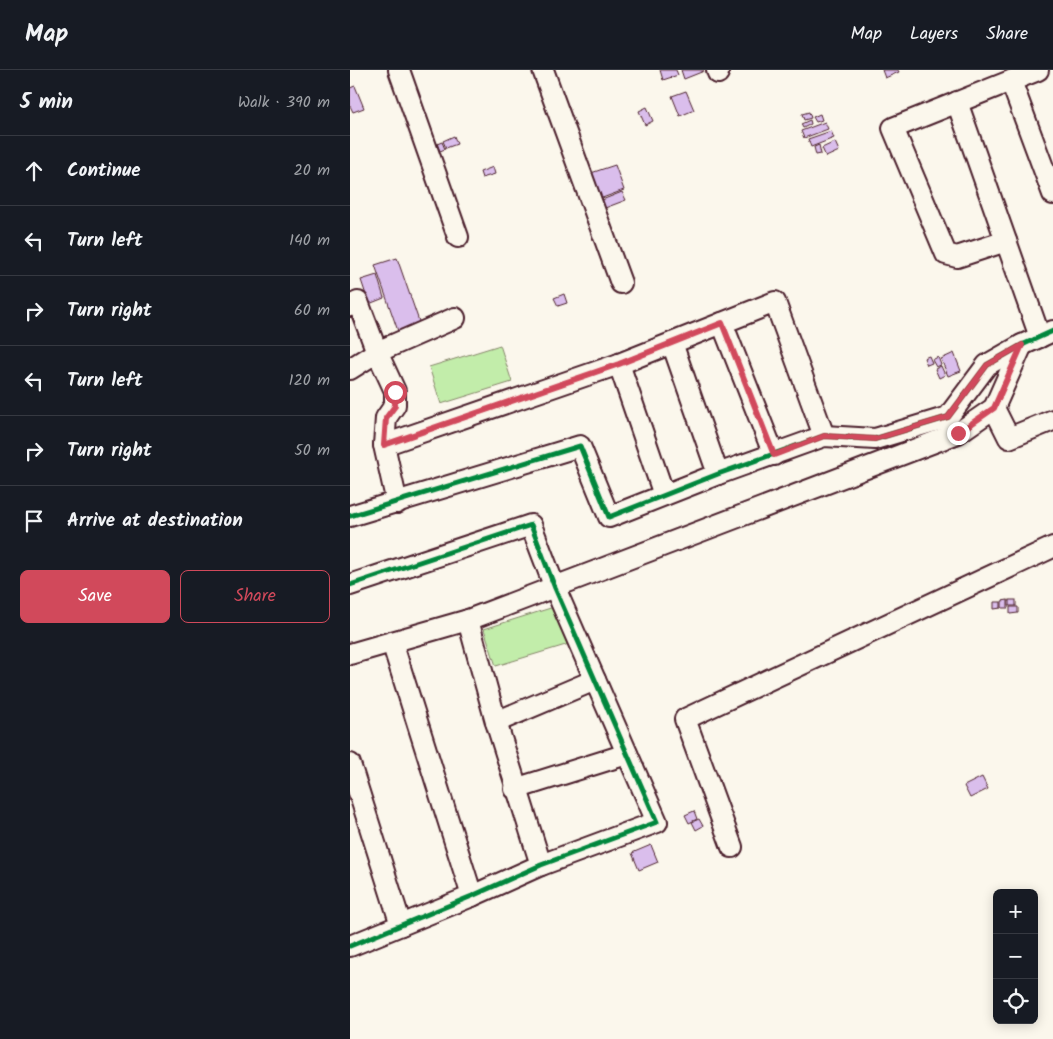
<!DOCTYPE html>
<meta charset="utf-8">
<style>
body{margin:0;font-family:Kalam,sans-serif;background:#242831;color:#f1f3f6}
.controls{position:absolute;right:15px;bottom:15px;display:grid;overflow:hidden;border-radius:8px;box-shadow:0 2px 12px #0003}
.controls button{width:45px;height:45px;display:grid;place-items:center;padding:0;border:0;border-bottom:1px solid #363941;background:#171b24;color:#f1f3f6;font:25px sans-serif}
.stop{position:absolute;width:15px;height:15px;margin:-11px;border:4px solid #d1495b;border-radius:50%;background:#fff}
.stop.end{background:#d1495b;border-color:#fff;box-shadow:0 1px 5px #0008}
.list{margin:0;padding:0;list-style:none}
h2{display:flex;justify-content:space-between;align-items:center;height:65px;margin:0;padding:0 20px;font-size:21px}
h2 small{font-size:16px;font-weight:400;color:#9ea1a6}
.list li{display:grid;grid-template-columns:32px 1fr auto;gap:15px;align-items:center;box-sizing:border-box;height:70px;padding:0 20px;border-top:1px solid #363941}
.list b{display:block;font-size:19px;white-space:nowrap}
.list em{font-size:16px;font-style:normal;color:#9ea1a6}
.actions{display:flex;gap:10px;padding:15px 20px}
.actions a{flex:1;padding:11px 0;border:1px solid #d1495b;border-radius:8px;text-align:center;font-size:18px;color:#d1495b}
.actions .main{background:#d1495b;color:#fff}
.icon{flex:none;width:28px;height:28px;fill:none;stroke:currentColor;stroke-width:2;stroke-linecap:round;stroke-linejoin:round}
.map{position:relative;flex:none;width:703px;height:969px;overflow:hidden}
header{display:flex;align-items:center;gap:30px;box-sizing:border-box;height:70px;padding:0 25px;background:#171b24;border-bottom:1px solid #363941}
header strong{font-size:24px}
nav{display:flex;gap:28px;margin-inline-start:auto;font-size:18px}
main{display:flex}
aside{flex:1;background:#171b24}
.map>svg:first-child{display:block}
.green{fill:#c2edaa;stroke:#86866a}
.building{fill:#dabeec;stroke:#4a1f2b}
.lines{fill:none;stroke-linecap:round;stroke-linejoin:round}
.minor-casing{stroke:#4a1f2b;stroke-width:24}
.minor{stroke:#fbf7ec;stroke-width:20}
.cycleway-casing{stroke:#fbf7ec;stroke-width:8}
.cycleway{stroke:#00873e;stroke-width:5}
.route{stroke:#d1495b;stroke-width:6}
</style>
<header>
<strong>Map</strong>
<nav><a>Map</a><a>Layers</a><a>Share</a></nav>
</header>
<main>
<aside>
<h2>5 min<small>Walk · 390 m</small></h2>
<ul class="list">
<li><svg class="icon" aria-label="ahead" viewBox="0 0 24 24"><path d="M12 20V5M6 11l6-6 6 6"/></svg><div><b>Continue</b></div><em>20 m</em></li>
<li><svg class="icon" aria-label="left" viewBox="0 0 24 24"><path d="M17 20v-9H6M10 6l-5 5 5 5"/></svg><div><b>Turn left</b></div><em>140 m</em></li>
<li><svg class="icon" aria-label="right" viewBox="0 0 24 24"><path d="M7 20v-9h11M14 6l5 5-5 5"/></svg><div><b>Turn right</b></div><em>60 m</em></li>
<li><svg class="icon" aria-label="left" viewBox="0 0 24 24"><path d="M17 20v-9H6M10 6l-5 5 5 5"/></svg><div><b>Turn left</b></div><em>120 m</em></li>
<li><svg class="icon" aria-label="right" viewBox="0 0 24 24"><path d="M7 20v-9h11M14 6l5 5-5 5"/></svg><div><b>Turn right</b></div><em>50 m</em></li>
<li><svg class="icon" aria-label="arrive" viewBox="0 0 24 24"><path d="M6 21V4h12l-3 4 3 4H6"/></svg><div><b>Arrive at destination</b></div></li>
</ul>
<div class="actions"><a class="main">Save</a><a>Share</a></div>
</aside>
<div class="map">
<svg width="703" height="969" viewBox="0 0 703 969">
<rect width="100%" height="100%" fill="#fbf7ec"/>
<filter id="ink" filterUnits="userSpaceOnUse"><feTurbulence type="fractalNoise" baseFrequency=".02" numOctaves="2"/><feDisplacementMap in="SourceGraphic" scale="10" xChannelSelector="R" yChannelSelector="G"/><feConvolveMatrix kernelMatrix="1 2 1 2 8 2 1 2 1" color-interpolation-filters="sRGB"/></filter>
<g filter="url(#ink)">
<g class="green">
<polygon points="150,275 162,312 91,334 79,297"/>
<polygon points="207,536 219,574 146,596 134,559"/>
</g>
<g class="building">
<polygon points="310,0 326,0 328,5 313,10"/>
<polygon points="331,0 353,0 354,1 334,9"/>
<polygon points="532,0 548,0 549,2 535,8"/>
<polygon points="5,16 14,38 3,42 0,36 0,18"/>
<polygon points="336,21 344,40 330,46 322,26"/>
<polygon points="297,37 303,51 295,55 289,41"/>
<polygon points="459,42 461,48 454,50 452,44"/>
<polygon points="470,44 472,50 466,52 463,47"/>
<polygon points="460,50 461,54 453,58 451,54"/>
<polygon points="475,52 478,59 454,68 451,61"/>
<polygon points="481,61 484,68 461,77 458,69"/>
<polygon points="104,66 107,74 96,78 93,71"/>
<polygon points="92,72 95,79 90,81 87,74"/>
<polygon points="485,72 489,81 476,87 472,78"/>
<polygon points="469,75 471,84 466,85 464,77"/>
<polygon points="265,95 274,120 247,130 238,104"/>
<polygon points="143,97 145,104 132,108 130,102"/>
<polygon points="272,122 276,130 255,138 252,130"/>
<polygon points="47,188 71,257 49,264 25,195"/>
<polygon points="27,205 34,228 19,234 11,210"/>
<polygon points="214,224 217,233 208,236 204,228"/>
<polygon points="604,283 611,301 598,306 591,289"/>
<polygon points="579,286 582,293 577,295 574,288"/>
<polygon points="588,287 591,295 586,297 582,290"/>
<polygon points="591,296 595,305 589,308 585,299"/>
<polygon points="658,530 658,538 652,538 652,531"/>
<rect x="659" y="530" width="7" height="6"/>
<polygon points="644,532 651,532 651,538 644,539"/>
<polygon points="660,537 668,537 668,543 660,544"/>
<polygon points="632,707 638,719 620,728 614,716"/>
<polygon points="344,741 347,749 339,753 335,745"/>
<polygon points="349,749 353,756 346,760 342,752"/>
<polygon points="301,775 308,792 289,800 282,783"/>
</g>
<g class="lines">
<defs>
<g id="minor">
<polyline points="49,0 108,167"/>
<polyline points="193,0 271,213"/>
<polyline points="367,0 368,3"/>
<polyline points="661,11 703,124"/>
<polyline points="607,32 690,267"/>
<polyline points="656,171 607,187 596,184 543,58 688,0"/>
<polyline points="0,236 8,232 27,282 45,321 45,335 36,348 34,375 47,433"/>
<polyline points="372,253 424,385"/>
<polyline points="322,273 368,404"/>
<polyline points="269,294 314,425"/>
<polyline points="0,299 27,282 105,248"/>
<polyline points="644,338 659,368 703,350"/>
<polyline points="34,375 269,294 425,232 474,366"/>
<polyline points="0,446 230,376 259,447 368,404 474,366 525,369 598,347 637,295 672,275 703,261"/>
<polyline points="0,515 181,455 205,518 307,752 191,795 122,826 0,876"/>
<polyline points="118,550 146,652 191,795"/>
<polyline points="42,572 122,826"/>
<polyline points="0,584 118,550 608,363 644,338 672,275"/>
<polyline points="146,652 245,610"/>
<polyline points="0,694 51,855"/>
<polyline points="165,719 277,684"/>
<polyline points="382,777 335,649 703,477"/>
</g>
</defs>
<use href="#minor" class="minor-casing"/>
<use href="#minor" class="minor"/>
<defs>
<g id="cycleway">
<polyline points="0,446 230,376 259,447 368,404 474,366 525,369 598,347 637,295 672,275 703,261"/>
<polyline points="0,515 181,455 205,518 307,752 191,795 122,826 0,876"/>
</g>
</defs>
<use href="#cycleway" class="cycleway-casing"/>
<use href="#cycleway" class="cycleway"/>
</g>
</g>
<g class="lines" filter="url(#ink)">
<polyline class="route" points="45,322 45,336 36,348 34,375 269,294 372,253 424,385 474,366 525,369 598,347 637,295 672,275 644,338 608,363"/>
</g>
</svg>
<div class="controls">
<button>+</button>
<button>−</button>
<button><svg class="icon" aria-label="locate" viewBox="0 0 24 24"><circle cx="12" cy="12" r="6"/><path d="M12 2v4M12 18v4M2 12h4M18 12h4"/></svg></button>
</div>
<div class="stop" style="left:45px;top:322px"></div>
<div class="stop end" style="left:608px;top:363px"></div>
</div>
</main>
